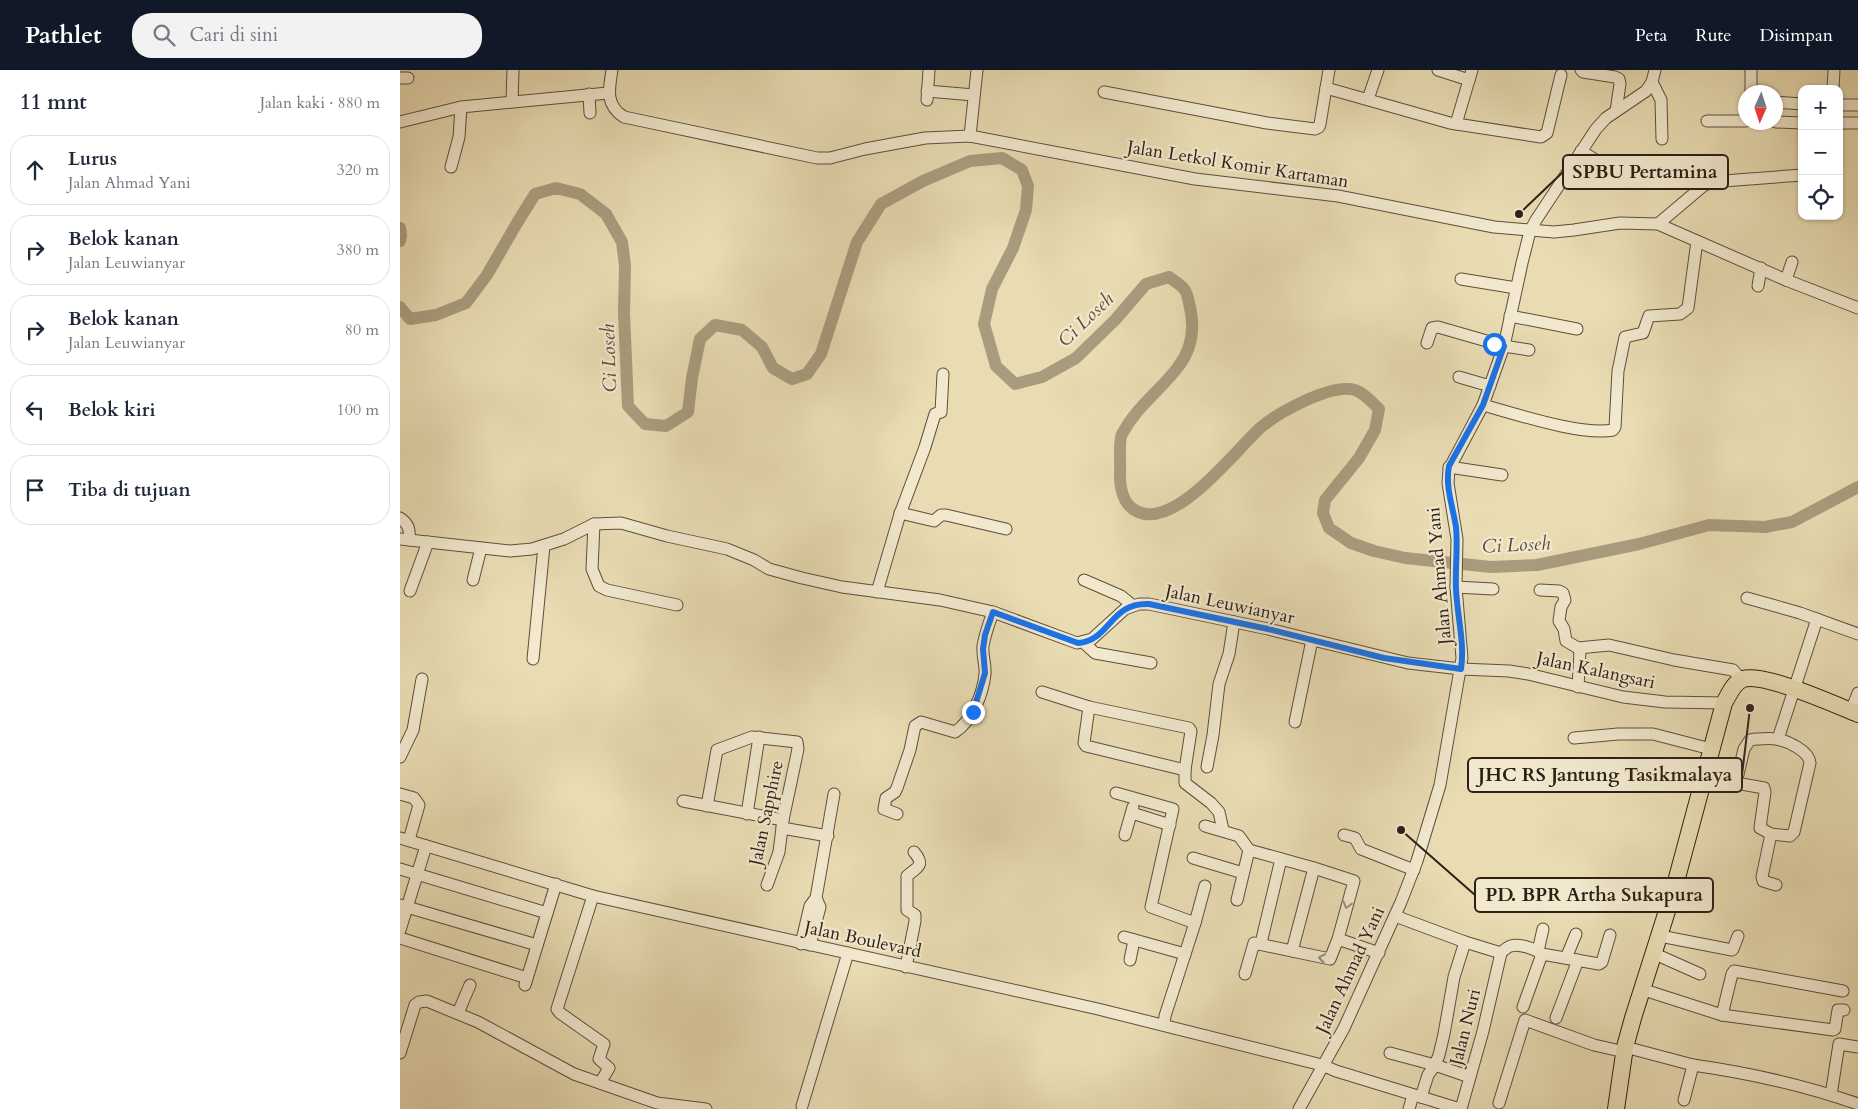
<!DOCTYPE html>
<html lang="id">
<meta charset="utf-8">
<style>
body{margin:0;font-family:Cardo,serif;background:#f2f2f3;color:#1f2937}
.controls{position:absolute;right:15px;top:15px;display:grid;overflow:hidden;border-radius:10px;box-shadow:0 1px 4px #0004}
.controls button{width:45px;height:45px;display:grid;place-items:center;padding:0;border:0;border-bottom:1px solid #e0e1e3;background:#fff;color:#1f2937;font:25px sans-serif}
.compass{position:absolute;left:1338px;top:15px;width:45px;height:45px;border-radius:50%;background:#fff;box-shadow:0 1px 4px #0004;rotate:183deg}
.stop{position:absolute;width:15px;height:15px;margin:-11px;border:4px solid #1a73e8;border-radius:50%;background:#fff}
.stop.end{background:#1a73e8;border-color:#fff;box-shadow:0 1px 5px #0008}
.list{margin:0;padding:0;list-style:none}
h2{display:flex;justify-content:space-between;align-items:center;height:65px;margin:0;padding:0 20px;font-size:21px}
h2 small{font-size:16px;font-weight:400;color:#747a83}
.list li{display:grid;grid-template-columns:32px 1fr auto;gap:15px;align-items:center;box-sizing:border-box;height:70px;margin:0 10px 10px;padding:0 10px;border:1px solid #e0e1e3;border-radius:20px}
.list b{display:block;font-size:19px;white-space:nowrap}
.list p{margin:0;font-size:16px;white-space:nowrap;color:#747a83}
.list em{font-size:16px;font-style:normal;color:#747a83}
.icon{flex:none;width:28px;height:28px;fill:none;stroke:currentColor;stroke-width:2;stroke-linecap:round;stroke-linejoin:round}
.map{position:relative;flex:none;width:1458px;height:1039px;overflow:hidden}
header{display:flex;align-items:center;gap:30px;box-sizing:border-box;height:70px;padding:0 25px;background:#111827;color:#fff}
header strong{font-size:24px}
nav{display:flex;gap:28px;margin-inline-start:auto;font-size:18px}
.search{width:350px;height:45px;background:#f2f2f3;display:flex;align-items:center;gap:12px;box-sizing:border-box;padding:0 18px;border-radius:20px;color:#747a83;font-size:19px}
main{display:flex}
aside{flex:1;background:#fff}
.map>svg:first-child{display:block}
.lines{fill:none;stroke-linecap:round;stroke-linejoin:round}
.river{stroke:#a99c7e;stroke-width:12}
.minor-casing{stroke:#5c4f3d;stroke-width:13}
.highway-casing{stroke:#2d2016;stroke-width:18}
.minor{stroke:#f1e8ce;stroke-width:11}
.highway{stroke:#e9dcb3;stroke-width:16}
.oneway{stroke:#998e7b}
.route{stroke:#1a73e8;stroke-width:6}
.labels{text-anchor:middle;stroke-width:4.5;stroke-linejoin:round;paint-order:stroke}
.street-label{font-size:18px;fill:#2d2016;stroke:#f1e8ce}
.water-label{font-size:19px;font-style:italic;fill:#584b3a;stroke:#f1e8ce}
.leader{fill:none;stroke:#2d2016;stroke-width:2}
.callout-dot{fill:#2d2016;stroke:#f1e8ce;stroke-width:2}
.callout{fill:#f1e8ce;stroke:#2d2016;stroke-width:2}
.callout-label{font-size:19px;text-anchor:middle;font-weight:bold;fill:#2d2016}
</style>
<header>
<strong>Pathlet</strong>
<div class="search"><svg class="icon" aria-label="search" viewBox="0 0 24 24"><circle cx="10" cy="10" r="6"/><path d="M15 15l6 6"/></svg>Cari di sini</div>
<nav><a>Peta</a><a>Rute</a><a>Disimpan</a></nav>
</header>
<main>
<aside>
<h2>11 mnt<small>Jalan kaki · 880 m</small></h2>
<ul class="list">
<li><svg class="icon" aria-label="ahead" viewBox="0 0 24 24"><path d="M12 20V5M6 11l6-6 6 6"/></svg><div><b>Lurus</b><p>Jalan Ahmad Yani</p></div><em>320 m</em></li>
<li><svg class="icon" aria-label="right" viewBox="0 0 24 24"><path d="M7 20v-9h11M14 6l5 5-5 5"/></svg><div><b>Belok kanan</b><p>Jalan Leuwianyar</p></div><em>380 m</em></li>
<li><svg class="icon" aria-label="right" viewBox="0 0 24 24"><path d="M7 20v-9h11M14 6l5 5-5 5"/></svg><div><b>Belok kanan</b><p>Jalan Leuwianyar</p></div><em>80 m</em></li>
<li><svg class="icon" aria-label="left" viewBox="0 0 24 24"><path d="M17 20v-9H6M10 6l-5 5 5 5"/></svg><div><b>Belok kiri</b></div><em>100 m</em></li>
<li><svg class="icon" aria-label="arrive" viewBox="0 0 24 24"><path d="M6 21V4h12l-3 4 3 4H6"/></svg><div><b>Tiba di tujuan</b></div></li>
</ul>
</aside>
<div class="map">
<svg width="1458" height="1039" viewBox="0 0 1458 1039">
<rect width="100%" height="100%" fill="#e9dcb3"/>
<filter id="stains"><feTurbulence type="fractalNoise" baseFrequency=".004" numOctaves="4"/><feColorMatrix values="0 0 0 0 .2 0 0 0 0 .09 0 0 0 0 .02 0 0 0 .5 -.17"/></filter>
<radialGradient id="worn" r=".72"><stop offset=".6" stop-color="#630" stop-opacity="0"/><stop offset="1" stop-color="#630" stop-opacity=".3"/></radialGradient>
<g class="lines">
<g class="river">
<polyline points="0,158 1,165 0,171"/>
<path d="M0,237L10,249L36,245L66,233L87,205L117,153L135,124L156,118L180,124L206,144L222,172L225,196L224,243L228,336L245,354L266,356L288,342L292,308L300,269L315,255L342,260L362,277L373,298L392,309L407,304L421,284L457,172L481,134L523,111L570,91L602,88L622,100L628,116L626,140L613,178L592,219L584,254L596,296L615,314L642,307L676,288L715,250L746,214L769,207C774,211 780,214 784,219C787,222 788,228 789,233C795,256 793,278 778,297C760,321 737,336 722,364C718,372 721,395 720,405C720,417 723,432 733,439C771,466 835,381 859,359C877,343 931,313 955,320C964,323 972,332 979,339L975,360L959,388L925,430L923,443L929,458L951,473L974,481L1005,488L1091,497L1137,495L1239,474L1309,455L1365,457L1392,452L1458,417"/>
</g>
<defs>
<g id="minor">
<path d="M212,0C209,19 205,35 224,47L417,88H430L465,79L525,68L570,66L795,109L938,126L1094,157L1154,162L1174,160L1220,153L1258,154L1386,210L1458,238"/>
<polyline points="1038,0 1069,10"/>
<polyline points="1181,0 1183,2 1215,7 1219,9 1220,14 1216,41"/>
<polyline points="0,8 8,8"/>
<polyline points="1252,12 1261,30 1262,69"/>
<polyline points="926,18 1050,53 1141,67 1147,63 1161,5"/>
<polyline points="1433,19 1434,0"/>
<polyline points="527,21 574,25"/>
<polyline points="704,22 867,53 915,59 919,57 920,54 929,0"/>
<polyline points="1351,22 1351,0"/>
<polyline points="189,24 190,43"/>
<polyline points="968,29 978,0"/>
<polyline points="527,30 529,0"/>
<polyline points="112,32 113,0"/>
<polyline points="1376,32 1402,34"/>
<polyline points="1439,35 1458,35"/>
<polyline points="1307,51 1346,51"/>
<polyline points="0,52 61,37 208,23"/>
<polyline points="1376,52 1402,53"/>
<polyline points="1439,53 1458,53"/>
<polyline points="1056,54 1072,0"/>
<polyline points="570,66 577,0"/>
<polyline points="1181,81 1197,91 1240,96"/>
<polyline points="51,97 59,67 61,37"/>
<polyline points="1258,154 1303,116 1310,112 1402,105"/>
<polyline points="1061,209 1116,218"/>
<polyline points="1386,210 1392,192"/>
<polyline points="1358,216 1361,198"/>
<polyline points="1110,246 1177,259"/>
<polyline points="1027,273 1032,258 1038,257 1104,276 1129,280"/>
<polyline points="1059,307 1090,316"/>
<path d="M1083,335C1116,344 1182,366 1213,360L1215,357L1218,301L1225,267L1243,263L1249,246L1280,244L1288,238L1297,171"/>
<polyline points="1049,397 1102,405"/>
<polyline points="500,443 534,451 541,445 546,445 606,459"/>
<path d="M0,448C9,454 10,460 9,470"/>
<polyline points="194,454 192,499 199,516 207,520 277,535"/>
<polyline points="0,469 110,481 132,479 164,469 194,454 221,453 267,466 327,479 354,490 369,499 402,508 442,517 540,530 593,542 677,573 692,569 725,539 739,534 749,534 868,559 1008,593 1061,599 1109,601 1128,604 1223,627 1265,632 1324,633"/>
<polyline points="73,510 81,478"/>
<polyline points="684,510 721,526 732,535"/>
<polyline points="1056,517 1093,519"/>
<polyline points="1140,520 1159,521 1163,523 1165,530 1161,537 1159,551 1164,559 1166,571 1178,578 1209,575 1274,590 1333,600 1341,609"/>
<polyline points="10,521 28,472"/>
<polyline points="477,522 500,444 525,377 535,344 541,342 543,304"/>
<polyline points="1347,528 1400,543 1458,564"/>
<polyline points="684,573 695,583 751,593"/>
<polyline points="133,589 144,476"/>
<polyline points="1178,617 1180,581 1178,578"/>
<polyline points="642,622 689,637 789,658 791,661 785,700 785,713 811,733 819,742 823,760"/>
<polyline points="689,637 684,673 686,676 785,700"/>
<polyline points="1451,641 1458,623"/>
<polyline points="895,652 912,570"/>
<polyline points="1174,668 1218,664 1253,664 1311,679"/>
<path d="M1356,669C1363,669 1370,668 1376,669C1388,671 1409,681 1410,693L1394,762L1390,766L1371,764L1360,758L1365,722L1364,718L1336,713L1344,679L1350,670Z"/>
<polyline points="1378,669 1417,549"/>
<polyline points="0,687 13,660 22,609"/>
<polyline points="807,697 813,665 819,614 829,584 834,552"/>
<polyline points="1305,702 1336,713"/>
<polyline points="716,723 773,739 751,837 795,853 765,946 764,955"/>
<polyline points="0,724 14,728 19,735 9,770"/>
<polyline points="283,731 383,750"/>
<polyline points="307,736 317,680 352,667 397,672 398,679 383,750 379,782 367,815"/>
<polyline points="732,743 770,755"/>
<polyline points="347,744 359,667"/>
<path d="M497,744L484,739L486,728L495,722L497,718L510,680L515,656L521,652L555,662C572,651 583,624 585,604C586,595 582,586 583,576C585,564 589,553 593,542"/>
<polyline points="805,756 839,766 849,780"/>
<polyline points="382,758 428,766"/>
<polyline points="1371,764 1362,807 1363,811 1376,815"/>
<polyline points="725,765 733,737"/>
<polyline points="944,765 955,768 961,779 1014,800"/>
<polyline points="0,768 193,826 698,939 922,995 936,1001 1060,1039"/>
<polyline points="793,788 843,803"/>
<polyline points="0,799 147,843"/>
<polyline points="193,826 157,939 160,943 204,974 199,989 209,998 200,1013"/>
<polyline points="837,830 849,780 914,798 954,811 938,869 930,889 854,873 845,904"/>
<polyline points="0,835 137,875"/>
<polyline points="995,846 1065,872 1101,883"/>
<polyline points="795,853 805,816"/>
<polyline points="0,860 26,776"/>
<polyline points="1260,866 1332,880 1333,879 1338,866"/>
<polyline points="724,867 785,884"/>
<polyline points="0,868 127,908"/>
<polyline points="938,869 979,883"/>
<polyline points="861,873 881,789"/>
<polyline points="401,874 410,836 416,828 434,724"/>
<polyline points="410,875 420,837 416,828"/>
<polyline points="892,881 914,798"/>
<polyline points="1138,881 1143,859"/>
<path d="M1101,883C1104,880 1107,877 1111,876C1119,873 1135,879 1142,884L1199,894L1202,892L1210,865"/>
<polyline points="1255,884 1300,904"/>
<polyline points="1166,888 1176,864"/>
<polyline points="730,890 734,870"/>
<path d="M506,897L515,851V845L507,840V806C517,797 526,796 514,782"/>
<polyline points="125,915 156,814"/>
<polyline points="1241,919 1322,945 1433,960 1435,959 1438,940 1444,940"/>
<polyline points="1123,937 1142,884"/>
<polyline points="58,943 70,915"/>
<polyline points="1322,945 1332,904 1334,901 1443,921"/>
<polyline points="1156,948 1178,890"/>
<polyline points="1225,977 1293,995 1284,1030"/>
<polyline points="0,983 15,935 19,932 27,931 78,952 174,1004 257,1033 306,1039"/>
<polyline points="990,983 1035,995 1070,1007"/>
<path d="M1293,995C1349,1003 1404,1015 1458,1034"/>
<polyline points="1431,1025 1439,974 1458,977"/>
<polyline points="1021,1027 1028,1005 1035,995 1039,985 1044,964 1054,907 1065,872"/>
<polyline points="1099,1033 1125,950 1194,975 1225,982"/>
<polyline points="402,1036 448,883"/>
<polyline points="899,1039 944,958 1001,832 1017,791 1040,715 1062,588 1056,517 1057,469 1048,413 1049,399 1083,335 1104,276 1122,193 1130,161 1136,150 1196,59 1206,48 1246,21 1252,12 1255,0"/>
<polyline points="1009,1039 1013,1025"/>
<polyline points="1061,1039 1083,961 1101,883"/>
</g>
<path id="highway" d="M1216,1039L1225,977L1233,948L1274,819L1324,633C1329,625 1333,613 1343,609C1363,602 1436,635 1458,644"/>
</defs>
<use href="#minor" class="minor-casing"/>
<use href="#highway" class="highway-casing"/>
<use href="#minor" class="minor"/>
<use href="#highway" class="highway"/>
</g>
<defs><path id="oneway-chevron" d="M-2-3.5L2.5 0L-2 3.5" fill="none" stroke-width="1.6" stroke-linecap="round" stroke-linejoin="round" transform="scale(1.25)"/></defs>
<g class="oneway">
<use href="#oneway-chevron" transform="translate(947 835) rotate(105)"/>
<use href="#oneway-chevron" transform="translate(922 888) rotate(-170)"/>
</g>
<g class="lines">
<path class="route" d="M573,642L585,603L583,579L585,565L593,542L678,573C710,571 710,532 749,534L868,559L984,588L1061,599C1065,573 1057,545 1056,519C1055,498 1058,478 1056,457C1053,437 1045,417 1049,396L1083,335L1104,276L1094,274"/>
</g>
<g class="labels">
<g class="street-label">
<text transform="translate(838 94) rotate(9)" y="6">Jalan Letkol Komir Kartaman</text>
<text transform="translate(1039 506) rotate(-95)" y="6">Jalan Ahmad Yani</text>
<text transform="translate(830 534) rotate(12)" y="6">Jalan Leuwianyar</text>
<text transform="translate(1196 600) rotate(12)" y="6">Jalan Kalangsari</text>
<text transform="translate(366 743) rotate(-78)" y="6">Jalan Sapphire</text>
<text transform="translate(463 869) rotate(12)" y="6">Jalan Boulevard</text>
<text transform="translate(950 900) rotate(-65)" y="6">Jalan Ahmad Yani</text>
<text transform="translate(1065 957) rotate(-76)" y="6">Jalan Nuri</text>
</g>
<g class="water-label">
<text transform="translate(685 249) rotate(-44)" y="7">Ci Loseh</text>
<text transform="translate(208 288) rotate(-92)" y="7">Ci Loseh</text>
<text transform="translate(1116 474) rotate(-3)" y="7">Ci Loseh</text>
</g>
</g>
<path class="leader" d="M1119 144L1163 102M1350 638L1342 705M1001 760L1075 825"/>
<g class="callout-dot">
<circle cx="1119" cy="144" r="5"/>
<circle cx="1350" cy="638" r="5"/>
<circle cx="1001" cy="760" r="5"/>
</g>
<g class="callout">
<rect x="1163" y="85" width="165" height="34" rx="5"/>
<rect x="1068" y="688" width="274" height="34" rx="5"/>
<rect x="1075" y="808" width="238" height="34" rx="5"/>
</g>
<g class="callout-label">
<text x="1245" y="108">SPBU Pertamina</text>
<text x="1205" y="711">JHC RS Jantung Tasikmalaya</text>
<text x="1194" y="831">PD. BPR Artha Sukapura</text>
</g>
<rect width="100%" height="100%" filter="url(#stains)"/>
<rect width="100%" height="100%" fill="url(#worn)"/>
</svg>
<div class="controls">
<button>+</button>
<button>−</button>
<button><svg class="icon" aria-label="locate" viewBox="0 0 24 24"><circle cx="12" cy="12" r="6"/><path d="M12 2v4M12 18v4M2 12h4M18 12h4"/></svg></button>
</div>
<svg class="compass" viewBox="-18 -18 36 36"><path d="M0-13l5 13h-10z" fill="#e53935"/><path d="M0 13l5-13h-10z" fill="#747a83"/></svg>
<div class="stop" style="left:1094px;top:274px"></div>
<div class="stop end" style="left:573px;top:642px"></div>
</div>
</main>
